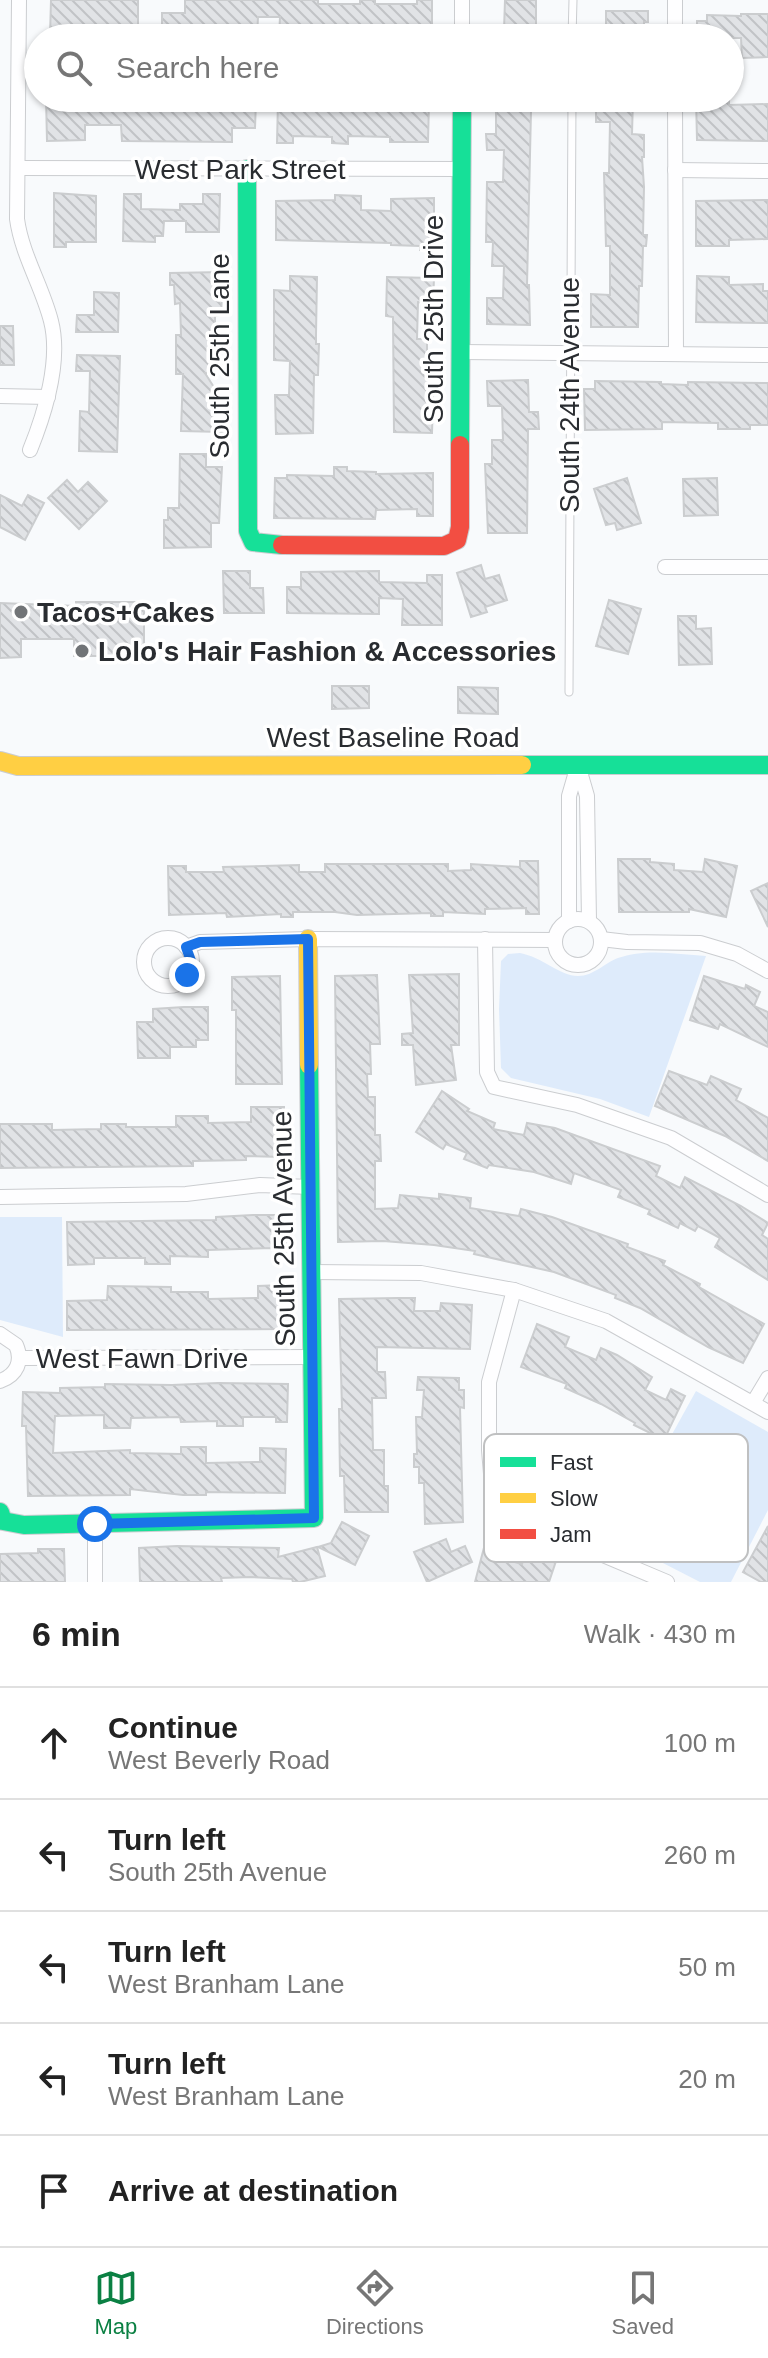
<!DOCTYPE html>
<meta charset="utf-8">
<style>
body{margin:0;font-family:Arial,sans-serif;background:#f2f2f2;color:#222}
.stop{position:absolute;width:24px;height:24px;margin:-18px;border:6px solid #1a73e8;border-radius:50%;background:#fff}
.stop.end{background:#1a73e8;border-color:#fff;box-shadow:0 2px 8px #0008}
.list{margin:0;padding:0;list-style:none}
h2{display:flex;justify-content:space-between;align-items:center;height:104px;margin:0;padding:0 32px;font-size:34px}
h2 small{font-size:26px;font-weight:400;color:#767676}
.list li{display:grid;grid-template-columns:52px 1fr auto;gap:24px;align-items:center;box-sizing:border-box;height:112px;padding:0 32px;border-top:2px solid #e0e0e0}
.list b{display:block;font-size:30px;white-space:nowrap}
.list p{margin:0;font-size:26px;white-space:nowrap;color:#767676}
.list em{font-size:26px;font-style:normal;color:#767676}
.icon{flex:none;width:44px;height:44px;fill:none;stroke:currentColor;stroke-width:2;stroke-linecap:round;stroke-linejoin:round}
.map{position:relative;flex:none;width:768px;height:1582px;overflow:hidden}
.search{position:absolute;background:#fff;box-shadow:0 2px 6px #0004;left:24px;right:24px;top:24px;height:88px;display:flex;align-items:center;gap:20px;box-sizing:border-box;padding:0 28px;border-radius:44px;color:#767676;font-size:30px}
.sheet{height:664px;background:#fff}
nav{display:flex;justify-content:space-around;align-items:center;box-sizing:border-box;height:112px;border-top:2px solid #e0e0e0;background:#fff;font-size:22px;color:#767676}
nav a{display:grid;justify-items:center;gap:4px}
nav .on{color:#0b8043}
.map>svg:first-child{display:block}
.green{fill:#deebfb}
.building{fill:url(#building-back-hatch);stroke:#cbcdcf;stroke-width:2}
.lines{fill:none;stroke-linecap:round;stroke-linejoin:round}
.lane-casing{stroke:#cbcdd0;stroke-width:9}
.street-casing{stroke:#cbcdd0;stroke-width:16}
.fast-casing{stroke:#cbcdd0;stroke-width:20}
.slow-casing{stroke:#cbcdd0;stroke-width:20}
.jam-casing{stroke:#cbcdd0;stroke-width:20}
.lane{stroke:#fefeff;stroke-width:7}
.street{stroke:#fefeff;stroke-width:14}
.fast{stroke:#16e098;stroke-width:18}
.slow{stroke:#ffcf43;stroke-width:18}
.jam{stroke:#f24e42;stroke-width:18}
.route{stroke:#1a73e8;stroke-width:10}
.poi-dot{fill:#717477;stroke:#fff;stroke-width:3}
.labels{text-anchor:middle;stroke-width:7;stroke-linejoin:round;paint-order:stroke}
.street-label{font-size:28px;fill:#292c30;stroke:#fff}
.poi-label{font-size:28px;font-weight:bold;fill:#292c30;stroke:#fff;text-anchor:start}
.key{fill:#fff;stroke:#bfc0c1;stroke-width:2}
.key-label{font-size:22px;fill:#292c30}
</style>
<div class="map">
<svg width="768" height="1582" viewBox="0 0 768 1582">
<defs>
<pattern id="building-back-hatch" width="6" height="6" patternUnits="userSpaceOnUse" patternTransform="scale(2)"><rect width="6" height="6" fill="#e1e3e6"/><path d="M-1 5l2 2M0 0l6 6M5-1l2 2" fill="none" stroke="#c1c3c6"/></pattern>
</defs>
<rect width="100%" height="100%" fill="#f8fafc"/>
<g class="green">
<path d="M520,953C542,957 560,976 578,976C594,976 604,963 618,958C645,948 678,954 706,956L649,1117L600,1099L511,1078L501,1068L499,1009L501,961L508,954Z"/>
<polygon points="0,1217 62,1217 63,1337 0,1320"/>
<polygon points="696,1391 768,1432 768,1510 731,1582 700,1582 620,1541 655,1465"/>
</g>
<g class="building">
<polygon points="51,0 138,0 138,36 50,36"/>
<polygon points="185,0 318,0 318,4 360,4 360,0 375,0 375,4 417,4 417,0 432,0 432,38 279,38 280,17 258,17 257,38 162,38 162,13 185,13"/>
<polygon points="505,0 536,0 536,25 526,25 526,30 504,30"/>
<polygon points="606,11 648,11 648,22 644,22 644,38 606,38"/>
<polygon points="741,14 768,14 768,57 742,58 741,38 697,38 697,21 707,21 707,15 741,16"/>
<polygon points="46,98 256,101 255,128 232,128 232,142 122,141 121,125 85,125 85,140 47,141"/>
<polygon points="596,98 633,98 632,134 644,135 644,157 642,157 644,187 643,235 647,235 646,246 643,246 642,286 639,286 638,327 591,327 591,294 610,295 610,246 606,246 604,173 609,173 610,122 596,122"/>
<polygon points="696,98 729,98 729,105 768,104 768,141 697,140"/>
<polygon points="278,101 429,103 428,142 390,142 390,137 348,136 348,144 332,143 332,137 293,136 293,143 277,143"/>
<polygon points="496,111 531,111 527,285 529,285 530,325 487,324 487,298 503,298 504,266 492,266 493,242 486,242 487,182 503,182 504,150 487,150 486,134 496,134"/>
<polygon points="54,193 96,196 96,242 66,242 66,247 54,247"/>
<polygon points="124,194 141,194 141,209 180,210 180,204 203,204 203,194 220,194 219,232 186,232 186,221 164,221 163,236 155,236 155,242 123,241"/>
<polygon points="335,195 361,196 361,210 391,211 391,199 434,198 434,250 420,250 420,246 391,245 391,243 276,240 276,201 335,200"/>
<polygon points="768,200 768,239 729,240 729,246 696,246 696,201"/>
<polygon points="223,272 221,315 215,316 215,358 222,358 222,373 205,373 222,400 223,432 181,431 183,374 176,374 176,335 181,335 180,303 175,304 174,285 170,285 170,273"/>
<polygon points="290,276 317,277 316,335 316,344 319,344 318,375 314,375 313,433 276,434 275,395 289,395 290,361 274,360 274,290 290,291"/>
<polygon points="697,276 729,277 729,285 763,284 763,291 768,291 768,323 696,322"/>
<polygon points="387,277 434,278 433,303 418,302 417,339 427,339 427,363 434,363 432,433 394,432 393,317 386,316"/>
<polygon points="94,292 119,293 118,332 76,332 77,315 94,315"/>
<polygon points="0,326 13,326 14,365 0,365"/>
<polygon points="77,355 120,356 117,452 79,451 80,411 89,412 90,371 76,371"/>
<polygon points="528,380 529,412 538,412 539,429 528,429 527,533 488,533 485,464 492,464 492,440 503,440 502,406 488,406 487,381"/>
<polygon points="595,381 661,382 661,384 688,385 688,382 768,383 768,425 750,425 750,429 718,429 718,423 662,422 662,429 585,430 584,389 595,389"/>
<polygon points="180,454 206,454 206,467 222,467 219,523 211,523 211,547 164,548 164,520 168,520 168,508 179,508"/>
<polygon points="334,467 347,467 347,471 376,472 376,474 433,473 433,516 417,516 417,509 376,510 375,519 274,518 275,478 287,478 287,475 334,476"/>
<polygon points="627,478 641,523 617,530 615,523 606,525 594,489"/>
<polygon points="717,478 718,515 684,516 683,479"/>
<polygon points="67,480 78,492 88,482 107,501 79,529 48,498"/>
<polygon points="0,495 22,506 28,495 44,503 25,540 0,527"/>
<polygon points="481,565 485,579 499,575 507,600 485,607 487,612 471,617 457,573"/>
<polygon points="223,571 250,571 250,588 263,588 264,613 224,613"/>
<polygon points="379,571 379,582 427,583 427,575 442,575 442,625 402,625 403,599 379,598 379,614 287,613 287,587 301,587 301,572"/>
<polygon points="609,600 641,609 628,654 596,646"/>
<polygon points="76,602 144,602 144,656 74,656 74,639 21,639 21,657 0,658 0,603 76,606"/>
<polygon points="678,616 696,616 696,629 711,628 712,664 679,665"/>
<polygon points="332,686 369,686 369,708 332,709"/>
<polygon points="458,687 498,688 498,714 458,713"/>
<polygon points="618,859 650,859 650,862 674,864 674,870 703,872 705,859 737,866 726,917 689,909 689,912 619,912"/>
<polygon points="520,861 538,861 539,914 526,914 526,908 485,909 485,914 443,912 443,916 431,916 431,913 357,915 335,912 293,912 293,917 281,917 281,914 227,917 226,913 169,915 168,866 186,866 186,872 224,872 223,867 299,865 299,872 325,872 325,864 448,864 448,871 471,870 471,864 520,867"/>
<polygon points="768,883 768,927 751,891"/>
<polygon points="459,974 459,1045 451,1045 456,1080 416,1085 413,1045 402,1045 402,1034 413,1033 409,975"/>
<polygon points="377,975 380,1044 370,1044 371,1074 367,1074 368,1097 375,1097 375,1135 380,1135 381,1161 375,1161 375,1209 398,1208 400,1195 439,1199 439,1194 471,1198 470,1208 519,1216 521,1209 552,1217 628,1244 627,1247 665,1261 663,1265 700,1284 699,1287 764,1324 743,1363 708,1347 640,1308 615,1298 616,1295 554,1272 474,1254 475,1251 434,1245 383,1241 338,1242 335,976"/>
<polygon points="280,976 282,1084 236,1084 236,1010 232,1010 232,977"/>
<polygon points="704,976 745,989 746,985 760,992 754,1006 768,1012 768,1047 720,1024 718,1029 690,1020"/>
<polygon points="184,1007 208,1007 208,1040 196,1040 196,1047 170,1047 170,1058 138,1058 137,1022 153,1022 153,1009"/>
<polygon points="669,1071 707,1085 711,1076 741,1089 736,1100 768,1118 768,1161 725,1136 655,1106"/>
<polygon points="442,1091 469,1109 467,1111 495,1123 493,1129 524,1135 527,1123 555,1128 660,1166 656,1176 680,1188 685,1177 741,1206 768,1223 762,1235 768,1239 768,1280 715,1247 720,1238 698,1226 695,1231 680,1223 678,1228 648,1214 650,1210 618,1197 621,1190 574,1173 571,1184 534,1172 489,1165 487,1168 464,1159 467,1153 446,1144 443,1149 416,1132"/>
<polygon points="251,1107 284,1107 283,1157 246,1156 246,1160 193,1161 193,1166 0,1168 0,1124 52,1124 52,1130 101,1129 101,1124 126,1124 126,1127 176,1127 176,1116 208,1116 208,1123 251,1122"/>
<polygon points="253,1215 285,1215 286,1253 274,1253 274,1248 208,1250 208,1257 170,1256 170,1264 145,1264 145,1258 94,1258 94,1264 68,1265 67,1222 216,1220 216,1217"/>
<polygon points="283,1285 284,1329 67,1330 67,1301 107,1300 108,1286 171,1287 171,1292 208,1292 208,1299 258,1298 258,1286"/>
<polygon points="398,1298 415,1298 414,1311 440,1311 441,1303 472,1305 470,1349 377,1347 377,1372 385,1372 386,1398 372,1398 373,1450 384,1450 384,1486 388,1486 388,1512 345,1512 344,1476 340,1476 339,1409 342,1409 339,1299"/>
<polygon points="537,1324 569,1337 565,1347 596,1360 601,1348 617,1355 652,1377 645,1390 666,1400 671,1389 685,1396 664,1440 634,1425 635,1423 601,1404 565,1388 567,1384 521,1367"/>
<polygon points="418,1377 459,1378 459,1390 464,1390 464,1408 460,1407 463,1522 425,1524 424,1483 419,1483 419,1467 414,1467 414,1454 417,1454 416,1417 422,1417 424,1390 417,1390"/>
<polygon points="218,1383 288,1384 287,1422 276,1422 276,1417 243,1417 243,1426 217,1426 217,1421 181,1422 180,1417 131,1418 130,1428 104,1428 104,1415 55,1416 53,1453 130,1450 130,1453 181,1454 181,1447 206,1447 206,1463 260,1462 260,1448 286,1449 285,1493 206,1492 206,1495 183,1495 130,1489 130,1495 28,1496 26,1426 22,1426 23,1392 60,1393 60,1388 105,1387 105,1384 172,1385"/>
<polygon points="342,1522 369,1536 355,1565 318,1547 331,1543"/>
<polygon points="768,1526 768,1582 761,1582 743,1572"/>
<polygon points="446,1539 451,1552 465,1546 472,1562 427,1582 414,1552"/>
<polygon points="486,1540 504,1544 500,1558 522,1564 527,1550 556,1561 549,1582 475,1582"/>
<polygon points="177,1546 279,1548 278,1557 317,1547 325,1576 300,1582 293,1582 292,1579 250,1577 221,1578 222,1582 140,1582 139,1548"/>
<polygon points="38,1549 64,1549 65,1582 0,1582 0,1554 38,1553"/>
</g>
<g class="lines">
<defs>
<g id="lane">
<polyline points="572,38 573,0"/>
<polyline points="569,692 572,98"/>
</g>
<g id="street">
<path d="M19,0L17,219C22,255 42,286 51,321C61,360 45,413 30,450"/>
<polyline points="462,0 462,38"/>
<polyline points="675,0 675,38"/>
<polyline points="675,98 676,354"/>
<polyline points="18,168 462,169"/>
<polyline points="675,170 768,171"/>
<polyline points="462,352 768,355"/>
<polyline points="0,396 48,397"/>
<polyline points="665,567 768,567"/>
<polyline points="578,765 587,796 589,921"/>
<circle cx="578" cy="942" r="23"/>
<polyline points="569,921 569,796 578,765"/>
<circle cx="168" cy="962" r="24"/>
<polyline points="485,939 487,1072 494,1087 577,1105 671,1138 768,1195"/>
<polyline points="601,939 627,942 700,943 737,954 768,971"/>
<polyline points="186,947 200,942 308,939 555,940"/>
<polyline points="0,1197 186,1194 260,1185 310,1187"/>
<polyline points="311,1272 421,1273 514,1290 606,1321 768,1412"/>
<polyline points="514,1290 489,1382 489,1450 494,1509 667,1582"/>
<path d="M0,1334L16,1345C23,1361 17,1375 0,1381"/>
<polyline points="20,1358 313,1357"/>
<polyline points="753,1403 768,1378"/>
<polyline points="95,1524 95,1582"/>
</g>
<g id="fast">
<polyline points="247,169 248,531 253,542 282,545"/>
<polyline points="460,445 462,98"/>
<polyline points="522,765 768,765"/>
<polyline points="0,1512 3,1521 24,1525 314,1518 309,1065"/>
</g>
<g id="slow">
<polyline points="0,761 18,766 522,765"/>
<polyline points="308,939 309,1065"/>
</g>
<polyline id="jam" points="282,545 444,546 457,540 460,527 460,445"/>
</defs>
<use href="#lane" class="lane-casing"/>
<use href="#street" class="street-casing"/>
<use href="#fast" class="fast-casing"/>
<use href="#slow" class="slow-casing"/>
<use href="#jam" class="jam-casing"/>
<use href="#lane" class="lane"/>
<use href="#street" class="street"/>
<use href="#fast" class="fast"/>
<use href="#slow" class="slow"/>
<use href="#jam" class="jam"/>
</g>
<g class="lines">
<polyline class="route" points="95,1524 314,1518 308,939 200,942 186,947 191,961 187,975"/>
</g>
<g class="poi-dot">
<circle cx="21" cy="612" r="8"/>
<circle cx="82" cy="651" r="8"/>
</g>
<g class="labels">
<g class="street-label">
<text x="240" y="179">West Park Street</text>
<text transform="translate(433 319) rotate(-90)" y="10">South 25th Drive</text>
<text transform="translate(219 356) rotate(-90)" y="10">South 25th Lane</text>
<text transform="translate(569 395) rotate(-90)" y="10">South 24th Avenue</text>
<text x="393" y="747">West Baseline Road</text>
<text transform="translate(283 1229) rotate(-91)" y="10">South 25th Avenue</text>
<text x="142" y="1368">West Fawn Drive</text>
</g>
<g class="poi-label">
<text x="37" y="622">Tacos+Cakes</text>
<text x="98" y="661">Lolo's Hair Fashion &amp; Accessories</text>
</g>
</g>
<rect x="484" y="1434" width="264" height="128" rx="12" class="key"/>
<rect x="500" y="1457" width="36" height="10" fill="#16e098"/>
<rect x="500" y="1493" width="36" height="10" fill="#ffcf43"/>
<rect x="500" y="1529" width="36" height="10" fill="#f24e42"/>
<g class="key-label">
<text x="550" y="1470">Fast</text>
<text x="550" y="1506">Slow</text>
<text x="550" y="1542">Jam</text>
</g>
</svg>
<div class="stop" style="left:95px;top:1524px"></div>
<div class="stop end" style="left:187px;top:975px"></div>
<div class="search"><svg class="icon" aria-label="search" viewBox="0 0 24 24"><circle cx="10" cy="10" r="6"/><path d="M15 15l6 6"/></svg>Search here</div>
</div>
<section class="sheet">
<h2>6 min<small>Walk · 430 m</small></h2>
<ul class="list">
<li><svg class="icon" aria-label="ahead" viewBox="0 0 24 24"><path d="M12 20V5M6 11l6-6 6 6"/></svg><div><b>Continue</b><p>West Beverly Road</p></div><em>100 m</em></li>
<li><svg class="icon" aria-label="left" viewBox="0 0 24 24"><path d="M17 20v-9H6M10 6l-5 5 5 5"/></svg><div><b>Turn left</b><p>South 25th Avenue</p></div><em>260 m</em></li>
<li><svg class="icon" aria-label="left" viewBox="0 0 24 24"><path d="M17 20v-9H6M10 6l-5 5 5 5"/></svg><div><b>Turn left</b><p>West Branham Lane</p></div><em>50 m</em></li>
<li><svg class="icon" aria-label="left" viewBox="0 0 24 24"><path d="M17 20v-9H6M10 6l-5 5 5 5"/></svg><div><b>Turn left</b><p>West Branham Lane</p></div><em>20 m</em></li>
<li><svg class="icon" aria-label="arrive" viewBox="0 0 24 24"><path d="M6 21V4h12l-3 4 3 4H6"/></svg><div><b>Arrive at destination</b></div></li>
</ul>
</section>
<nav>
<a class="on"><svg class="icon" aria-label="map" viewBox="0 0 24 24"><path d="M3 6l6-2 6 2 6-2v14l-6 2-6-2-6 2zM9 4v14M15 6v14"/></svg>Map</a>
<a><svg class="icon" aria-label="directions" viewBox="0 0 24 24"><path d="M12 3l9 9-9 9-9-9zM9 14v-3h6M13 9l2 2-2 2"/></svg>Directions</a>
<a><svg class="icon" aria-label="saved" viewBox="0 0 24 24"><path d="M7 4h10v16l-5-4-5 4z"/></svg>Saved</a>
</nav>
